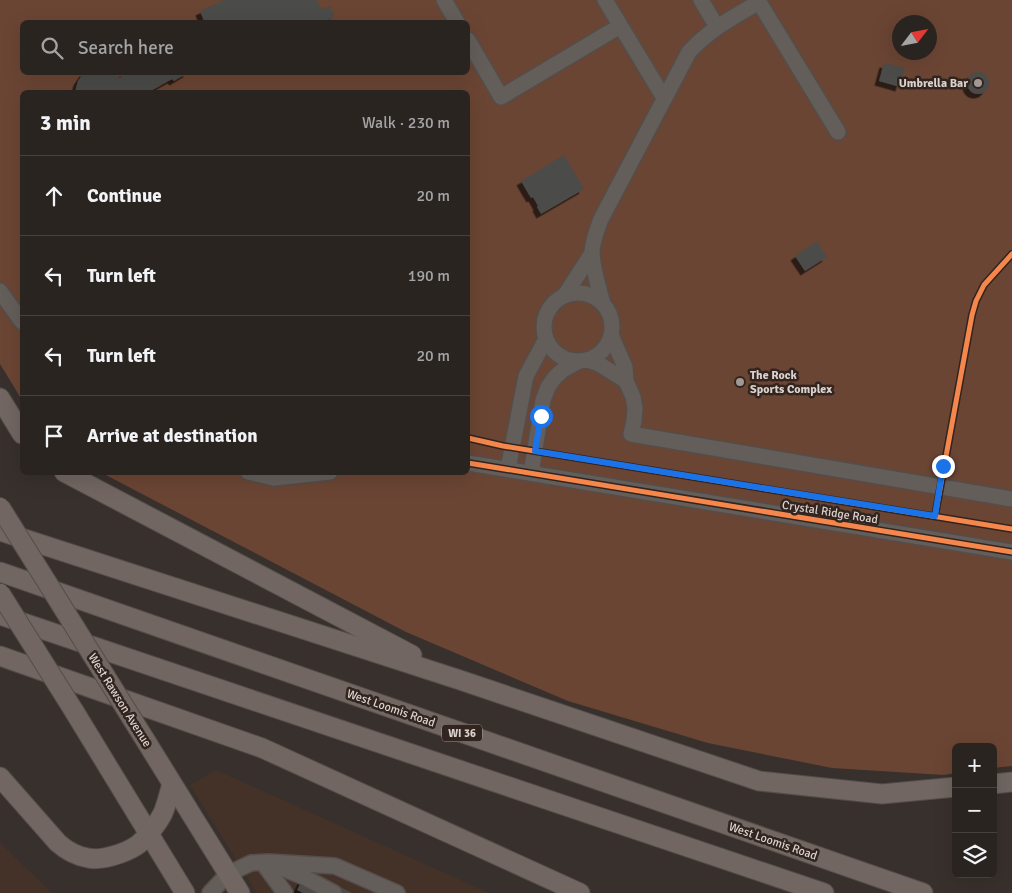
<!DOCTYPE html>
<meta charset="utf-8">
<style>
body{margin:0;font-family:Signika,sans-serif;background:#322c2a;color:#f1f3f6}
.controls{position:absolute;right:15px;bottom:15px;display:grid;overflow:hidden;border-radius:8px;box-shadow:0 5px 20px #0002}
.controls button{width:45px;height:45px;display:grid;place-items:center;padding:0;border:0;border-bottom:1px solid #46413f;background:#2a2421;color:#f1f3f6;font:25px sans-serif}
.compass{position:absolute;left:892px;top:15px;width:45px;height:45px;border-radius:50%;background:#2a2421;box-shadow:0 5px 20px #0002;rotate:58deg}
.stop{position:absolute;width:15px;height:15px;margin:-11px;border:4px solid #1a73e8;border-radius:50%;background:#fff}
.stop.end{background:#1a73e8;border-color:#fff;box-shadow:0 1px 5px #0008}
.list{margin:0;padding:0;list-style:none}
h2{display:flex;justify-content:space-between;align-items:center;height:65px;margin:0;padding:0 20px;font-size:21px}
h2 small{font-size:16px;font-weight:400;color:#a5a4a5}
.list li{display:grid;grid-template-columns:32px 1fr auto;gap:15px;align-items:center;box-sizing:border-box;height:80px;padding:0 20px;border-top:1px solid #46413f}
.list b{display:block;font-size:19px;white-space:nowrap}
.list em{font-size:16px;font-style:normal;color:#a5a4a5}
.icon{flex:none;width:28px;height:28px;fill:none;stroke:currentColor;stroke-width:2;stroke-linecap:round;stroke-linejoin:round}
.map{position:relative;flex:none;width:1012px;height:893px;overflow:hidden}
.search{position:absolute;background:#2a2421;box-shadow:0 5px 20px #0002;left:20px;top:20px;width:450px;height:55px;display:flex;align-items:center;gap:12px;box-sizing:border-box;padding:0 18px;border-radius:8px;color:#a5a4a5;font-size:19px}
.panel{position:absolute;background:#2a2421;box-shadow:0 5px 20px #0002;left:20px;top:90px;width:450px;height:385px;border-radius:8px}
.map>svg:first-child{display:block}
.built{fill:#443229}
.green{fill:#6b4534;fill-rule:evenodd}
.building{fill:#4c4b48;filter:url(#shadow)}
.lines{fill:none;stroke-linecap:round;stroke-linejoin:round}
.minor-casing{stroke:#544d4a;stroke-width:18}
.major-casing{stroke:#544d4a;stroke-width:21}
.minor{stroke:#645e5b;stroke-width:15}
.major{stroke:#716661;stroke-width:19}
.major-bridge-casing{stroke:#544d4a;stroke-width:21;stroke-linecap:butt}
.major-bridge{stroke:#716661;stroke-width:19}
.cycleway-casing{stroke:#32241e;stroke-width:8}
.cycleway{stroke:#f5874c;stroke-width:5}
.route{stroke:#1a73e8;stroke-width:6}
.poi-dot{fill:#a29995;stroke:#32241e;stroke-width:2}
.labels{text-anchor:middle;stroke-width:5;stroke-linejoin:round;paint-order:stroke}
.shield{fill:#32241e;stroke:#a89e99;stroke-width:1}
.shield-label{font-size:11px;font-weight:bold;fill:#dbd2ce}
.poi-label{font-size:12px;font-weight:bold;fill:#dbd2ce;stroke:#32241e;text-anchor:end}
.street-label{font-size:12px;fill:#dbd2ce;stroke:#32241e}
</style>
<div class="map">
<svg width="1012" height="893" viewBox="0 0 1012 893">
<defs>
<filter id="shadow"><feDropShadow dx="-4.5" dy="4.5" stdDeviation="0" flood-color="#0009"/></filter>
</defs>
<rect width="100%" height="100%" fill="#38302c"/>
<g class="built">
<polygon points="216,770 489,893 257,893 190,785"/>
<polygon points="0,843 1,844 52,893 0,893"/>
</g>
<path class="green" d="M0,0H1012V766L993,768V747H956V773L944,775L832,768L708,743L568,701L406,632L102,473L468,472V92H22V400L0,364ZM22,22H468V72H22ZM900,22H930V52H900Z"/>
<g class="building">
<polygon points="224,0 317,0 322,10 329,6 335,16 325,22 200,22 204,21 200,11"/>
<polygon points="884,63 905,68 900,87 879,81"/>
<polygon points="84,72 113,72 120,78 124,72 189,72 174,81 172,79 149,92 75,92 78,81"/>
<circle cx="978" cy="83" r="11"/>
<polygon points="564,155 584,189 541,214 537,207 538,206 533,197 531,198 521,181"/>
<polygon points="817,241 827,257 805,271 795,256"/>
<polygon points="307,870 352,893 303,893 297,890"/>
</g>
<g class="lines">
<defs>
<g id="minor">
<polyline points="444,0 457,22"/>
<polyline points="605,0 664,98"/>
<polyline points="701,0 717,27"/>
<polyline points="468,40 501,97 620,26"/>
<polyline points="0,291 22,322"/>
<circle cx="578" cy="327" r="34"/>
<polyline points="565,295 592,253"/>
<path d="M603,304C599,288 593,271 592,253C592,242 597,230 601,219L689,52C709,30 733,17 759,2L838,132"/>
<polyline points="611,335 625,367 626,381 633,397 635,408 634,421 631,434 1012,499"/>
<polyline points="587,360 599,364 626,381"/>
<polyline points="468,463 1012,552"/>
<polyline points="508,469 526,376 546,339"/>
<polyline points="248,472 274,478 330,472"/>
<polyline points="531,473 543,400 548,387 555,377 563,370 579,361"/>
<polyline points="263,863 285,893"/>
<polyline points="282,868 304,877 334,893"/>
<polyline points="210,893 228,874 251,863 269,862 335,866 397,893"/>
</g>
<g id="major">
<polyline points="0,398 22,434"/>
<polyline points="64,472 412,655"/>
<polyline points="0,531 460,680 759,781 882,794 956,787"/>
<polyline points="0,572 923,893"/>
<polyline points="0,615 824,893"/>
<polyline points="0,656 262,748 580,893"/>
<polyline points="74,711 185,893"/>
<polyline points="144,738 240,893"/>
<path d="M0,777L58,843C67,851 76,856 88,858C102,861 125,853 136,846C145,840 158,823 163,813C167,804 169,793 172,784"/>
<polyline points="993,784 1012,782"/>
</g>
</defs>
<use href="#minor" class="minor-casing"/>
<use href="#major" class="major-casing"/>
<use href="#minor" class="minor"/>
<use href="#major" class="major"/>
<defs>
<g id="major-bridge">
<polyline points="0,507 144,738"/>
<polyline points="0,593 74,711"/>
</g>
</defs>
<use href="#major-bridge" class="major-bridge-casing"/>
<use href="#major-bridge" class="major-bridge"/>
<defs>
<g id="cycleway">
<polyline points="468,438 503,446 1012,529"/>
<polyline points="468,463 1012,552"/>
<polyline points="935,516 972,315 976,301 984,285 1012,254"/>
</g>
</defs>
<use href="#cycleway" class="cycleway-casing"/>
<use href="#cycleway" class="cycleway"/>
</g>
<g class="lines">
<polyline class="route" points="541,416 535,451 935,516 943,466"/>
</g>
<g class="poi-dot">
<circle cx="978" cy="83" r="5"/>
<circle cx="740" cy="382" r="5"/>
</g>
<g class="labels">
<rect class="shield" x="442" y="724.5" width="40" height="17" rx="4"/>
<g class="shield-label">
<text x="462" y="737">WI 36</text>
</g>
<g class="poi-label">
<text x="968" y="87">Umbrella Bar</text>
<text x="750" y="379" text-anchor="start">The Rock<tspan x="750" dy="14">Sports Complex</tspan></text>
</g>
<g class="street-label">
<text transform="translate(830 512) rotate(9)" y="4">Crystal Ridge Road</text>
<text transform="translate(120 700) rotate(58)" y="4">West Rawson Avenue</text>
<text transform="translate(391 708) rotate(19)" y="4">West Loomis Road</text>
<text transform="translate(773 841) rotate(19)" y="4">West Loomis Road</text>
</g>
</g>
</svg>
<div class="controls">
<button>+</button>
<button>−</button>
<button><svg class="icon" aria-label="layers" viewBox="0 0 24 24"><path d="M12 4l9 5-9 5-9-5zM3 14l9 5 9-5"/></svg></button>
</div>
<svg class="compass" viewBox="-18 -18 36 36"><path d="M0-13l5 13h-10z" fill="#e53935"/><path d="M0 13l5-13h-10z" fill="#a5a4a5"/></svg>
<div class="stop" style="left:541px;top:416px"></div>
<div class="stop end" style="left:943px;top:466px"></div>
<div class="search"><svg class="icon" aria-label="search" viewBox="0 0 24 24"><circle cx="10" cy="10" r="6"/><path d="M15 15l6 6"/></svg>Search here</div>
<section class="panel">
<h2>3 min<small>Walk · 230 m</small></h2>
<ul class="list">
<li><svg class="icon" aria-label="ahead" viewBox="0 0 24 24"><path d="M12 20V5M6 11l6-6 6 6"/></svg><div><b>Continue</b></div><em>20 m</em></li>
<li><svg class="icon" aria-label="left" viewBox="0 0 24 24"><path d="M17 20v-9H6M10 6l-5 5 5 5"/></svg><div><b>Turn left</b></div><em>190 m</em></li>
<li><svg class="icon" aria-label="left" viewBox="0 0 24 24"><path d="M17 20v-9H6M10 6l-5 5 5 5"/></svg><div><b>Turn left</b></div><em>20 m</em></li>
<li><svg class="icon" aria-label="arrive" viewBox="0 0 24 24"><path d="M6 21V4h12l-3 4 3 4H6"/></svg><div><b>Arrive at destination</b></div></li>
</ul>
</section>
</div>
